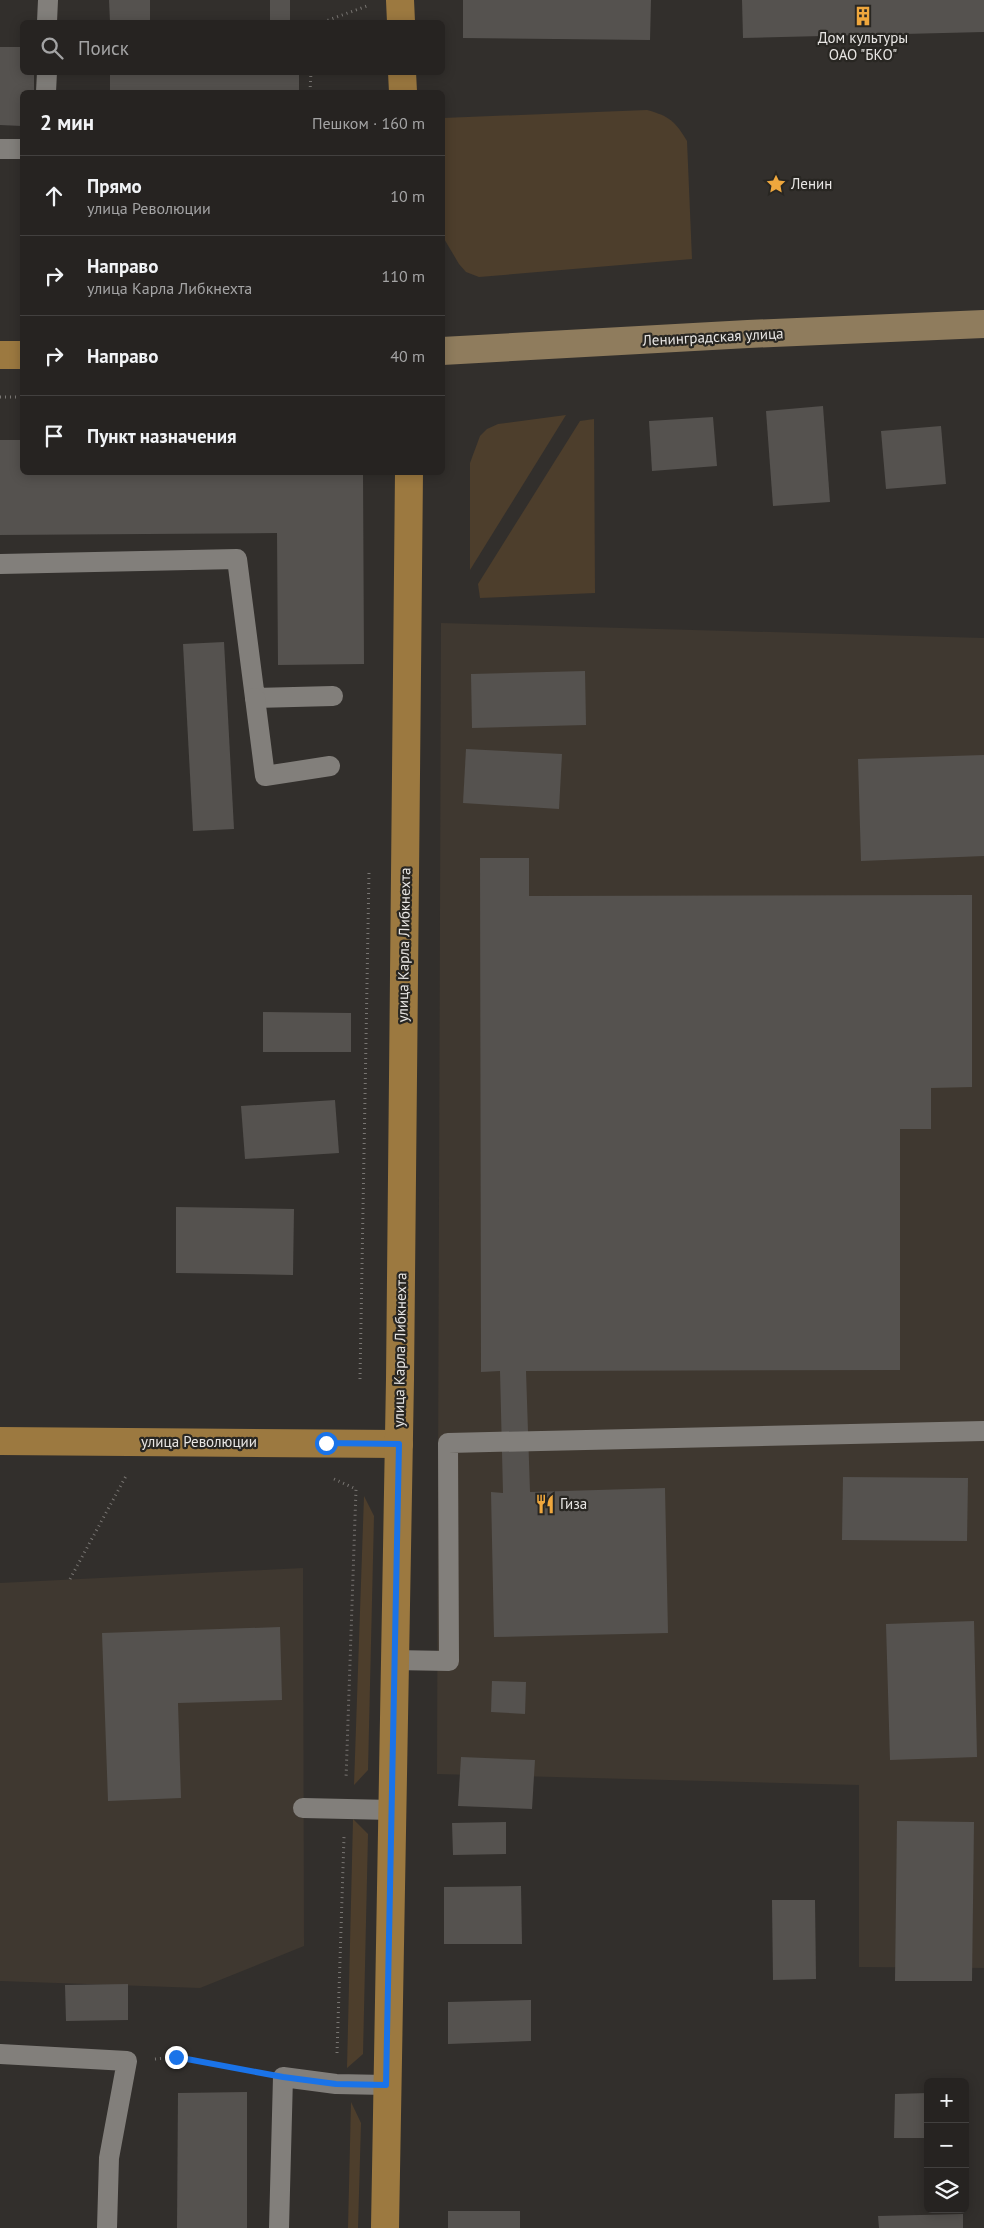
<!DOCTYPE html>
<html lang="ru">
<meta charset="utf-8">
<style>
body{margin:0;font-family:"PT Sans",sans-serif;background:#322f2e;color:#f1f3f6}
.controls{position:absolute;right:15px;bottom:15px;display:grid;overflow:hidden;border-radius:8px;box-shadow:0 2px 12px #0003}
.controls button{width:45px;height:45px;display:grid;place-items:center;padding:0;border:0;border-bottom:1px solid #42403f;background:#262321;color:#f1f3f6;font:25px sans-serif}
.stop{position:absolute;width:15px;height:15px;margin:-11px;border:4px solid #1a73e8;border-radius:50%;background:#fff}
.stop.end{background:#1a73e8;border-color:#fff;box-shadow:0 1px 5px #0008}
.list{margin:0;padding:0;list-style:none}
h2{display:flex;justify-content:space-between;align-items:center;height:65px;margin:0;padding:0 20px;font-size:21px}
h2 small{font-size:16px;font-weight:400;color:#a4a4a5}
.list li{display:grid;grid-template-columns:32px 1fr auto;gap:15px;align-items:center;box-sizing:border-box;height:80px;padding:0 20px;border-top:1px solid #42403f}
.list b{display:block;font-size:19px;white-space:nowrap}
.list p{margin:0;font-size:16px;white-space:nowrap;color:#a4a4a5}
.list em{font-size:16px;font-style:normal;color:#a4a4a5}
.icon{flex:none;width:28px;height:28px;fill:none;stroke:currentColor;stroke-width:2;stroke-linecap:round;stroke-linejoin:round}
.map{position:relative;flex:none;width:984px;height:2228px;overflow:hidden}
.search{position:absolute;background:#262321;box-shadow:0 2px 12px #0003;left:20px;top:20px;width:425px;height:55px;display:flex;align-items:center;gap:12px;box-sizing:border-box;padding:0 18px;border-radius:8px;color:#a4a4a5;font-size:19px}
.panel{position:absolute;background:#262321;box-shadow:0 2px 12px #0003;left:20px;top:90px;width:425px;height:385px;border-radius:8px}
.map>svg:first-child{display:block}
.built{fill:#3f3830}
.green{fill:#4d3e2c}
.building{fill:#55524f}
.lines{fill:none;stroke-linecap:round;stroke-linejoin:round}
.path{stroke:#797673;stroke-width:3;stroke-dasharray:1 4;stroke-linecap:butt}
.lane{stroke:#827f7b;stroke-width:20}
.secondary{stroke:#8f7c5d;stroke-width:28}
.primary{stroke:#9c7940;stroke-width:28}
.route{stroke:#1a73e8;stroke-width:6}
.labels{text-anchor:middle;stroke-width:4.5;stroke-linejoin:round;paint-order:stroke}
.poi-label{font-size:15px;fill:#e8e6e4;stroke:#282622;text-anchor:start}
.street-label{font-size:15px;fill:#e8e6e4;stroke:#282622}
</style>
<div class="map">
<svg width="984" height="2228" viewBox="0 0 984 2228">
<rect width="100%" height="100%" fill="#322f2c"/>
<g class="built">
<polygon points="441,623 984,638 984,1968 859,1967 859,1785 437,1774"/>
<polygon points="303,1568 304,1946 200,1988 0,1981 0,1583"/>
</g>
<g class="green">
<path d="M647,110C669,116 675,121 687,141L692,259L479,277L466,272L459,264L443,237V118Z"/>
<polygon points="566,415 470,570 470,463 480,436 487,429 498,424"/>
<polygon points="594,419 595,593 480,598 478,584 580,421"/>
<polygon points="364,1496 374,1516 368,1770 354,1785"/>
<polygon points="353,1819 368,1834 363,2054 347,2068"/>
<polygon points="351,2102 361,2123 358,2228 348,2228"/>
</g>
<g class="building">
<polygon points="109,0 150,0 150,22 110,22"/>
<rect x="270" y="0" width="20" height="22"/>
<polygon points="463,0 651,0 650,40 463,38"/>
<polygon points="742,0 984,0 984,32 743,38"/>
<polygon points="0,47 22,47 22,72 34,72 34,92 22,92 22,126 0,125"/>
<rect x="110" y="72" width="189" height="20"/>
<polygon points="823,406 830,502 773,506 766,411"/>
<polygon points="713,417 717,466 652,471 649,421"/>
<polygon points="941,426 946,484 886,489 881,431"/>
<polygon points="0,440 22,440 22,472 363,472 364,664 278,665 277,533 0,535"/>
<polygon points="224,642 234,829 193,831 183,644"/>
<polygon points="585,671 586,725 472,728 471,674"/>
<polygon points="466,749 562,754 559,809 463,803"/>
<polygon points="984,755 984,856 861,861 858,759"/>
<polygon points="480,858 529,858 529,896 972,895 972,1087 931,1088 931,1129 900,1129 900,1370 526,1371 530,1492 665,1488 668,1633 494,1637 491,1492 503,1493 500,1371 481,1372"/>
<polygon points="263,1012 351,1013 351,1052 263,1052"/>
<polygon points="335,1100 339,1153 245,1159 241,1106"/>
<polygon points="176,1207 294,1209 293,1275 176,1273"/>
<polygon points="843,1477 968,1478 967,1541 842,1540"/>
<polygon points="974,1621 977,1757 890,1760 886,1624"/>
<polygon points="280,1627 282,1700 178,1703 181,1798 108,1801 102,1633"/>
<polygon points="492,1681 526,1682 525,1714 491,1712"/>
<polygon points="461,1757 535,1760 532,1809 458,1806"/>
<polygon points="897,1821 974,1822 972,1981 895,1981"/>
<polygon points="506,1822 506,1854 453,1855 452,1823"/>
<polygon points="521,1886 522,1944 444,1944 444,1887"/>
<polygon points="772,1900 815,1900 816,1979 773,1980"/>
<polygon points="128,1984 128,2020 66,2021 65,1985"/>
<polygon points="531,2000 531,2041 448,2044 448,2002"/>
<polygon points="247,2092 247,2228 177,2228 178,2093"/>
<polygon points="928,2093 928,2138 894,2138 895,2094"/>
<polygon points="926,2167 928,2168 928,2204 926,2204"/>
<rect x="448" y="2211" width="72" height="17"/>
<polygon points="963,2214 963,2228 879,2228 878,2216"/>
</g>
<g class="lines">
<g class="path">
<polyline points="323,22 367,6"/>
<polyline points="310,92 311,72"/>
<polyline points="0,397 22,397"/>
<polyline points="360,1379 369,871"/>
<polyline points="334,1479 356,1489 346,1779"/>
<polyline points="70,1579 126,1476"/>
<polyline points="337,2053 344,1837"/>
<polyline points="155,2059 176,2057 255,2072"/>
</g>
<g class="lane">
<polyline points="47,22 48,0"/>
<polyline points="46,92 47,72"/>
<polyline points="0,149 22,149"/>
<polyline points="0,564 237,559 255,698 333,696"/>
<polyline points="255,698 265,776 330,766"/>
<polyline points="394,1660 449,1661 448,1443 984,1431"/>
<polyline points="303,1808 392,1810"/>
<polyline points="0,2054 127,2061 109,2158 107,2228"/>
<polyline points="279,2228 283,2077 336,2084 386,2085"/>
</g>
<polyline class="secondary" points="442,351 748,334 984,324"/>
<g class="primary">
<polyline points="400,0 401,22"/>
<polyline points="402,72 403,92"/>
<polyline points="0,355 22,355"/>
<polyline points="0,1441 399,1444"/>
<polyline points="385,2228 400,1379 409,472"/>
</g>
</g>
<g class="lines">
<polyline class="route" points="176,2057 283,2077 336,2084 386,2085 399,1444 326,1443"/>
</g>
<defs>
<symbol id="building-bare" viewBox="-9 -9 18 18"><path d="M-4-6H4V6H1V3H-1V6H-4ZM-2.5-4.3h1.7v1.8h-1.7ZM.8-4.3h1.7v1.8H.8ZM-2.5-1h1.7V.8h-1.7ZM.8-1h1.7V.8H.8Z" fill="#efa73d" stroke="#282622" stroke-width="2.5" paint-order="stroke"/></symbol>
<symbol id="sight-bare" viewBox="-9 -9 18 18"><path d="M0-6L1.8-2.2L6-1.7L2.9 1.2L3.7 5.4L0 3.3L-3.7 5.4L-2.9 1.2L-6-1.7L-1.8-2.2Z" fill="#efa73d" stroke="#282622" stroke-width="2.5" paint-order="stroke"/></symbol>
<symbol id="restaurant-bare" viewBox="-9 -9 18 18"><path d="M-5-6h1v4h1v-4h1v4h1v-4h1v5L-1.5 .5V6h-2V.5L-5-1ZM5-6V6H3V1.5H1.5Q1.5-4 5-6Z" fill="#efa73d" stroke="#282622" stroke-width="2.5" paint-order="stroke"/></symbol>
</defs>
<g fill-rule="evenodd">
<use href="#building-bare" x="849" y="2" width="28" height="28"/>
<use href="#sight-bare" x="762" y="170" width="28" height="28"/>
<use href="#restaurant-bare" x="531" y="1490" width="28" height="28"/>
</g>
<g class="labels">
<g class="poi-label">
<text x="863" y="43" text-anchor="middle">Дом культуры<tspan x="863" dy="17">ОАО "БКО"</tspan></text>
<text x="791" y="189">Ленин</text>
<text x="560" y="1509">Гиза</text>
</g>
<g class="street-label">
<text transform="translate(713 337) rotate(-3)" y="5">Ленинградская улица</text>
<text transform="translate(404 945) rotate(-89)" y="5">улица Карла Либкнехта</text>
<text transform="translate(400 1350) rotate(-89)" y="5">улица Карла Либкнехта</text>
<text x="199" y="1447">улица Революции</text>
</g>
</g>
</svg>
<div class="controls">
<button>+</button>
<button>−</button>
<button><svg class="icon" aria-label="layers" viewBox="0 0 24 24"><path d="M12 4l9 5-9 5-9-5zM3 14l9 5 9-5"/></svg></button>
</div>
<div class="stop" style="left:326px;top:1443px"></div>
<div class="stop end" style="left:176px;top:2057px"></div>
<div class="search"><svg class="icon" aria-label="search" viewBox="0 0 24 24"><circle cx="10" cy="10" r="6"/><path d="M15 15l6 6"/></svg>Поиск</div>
<section class="panel">
<h2>2 мин<small>Пешком · 160 m</small></h2>
<ul class="list">
<li><svg class="icon" aria-label="ahead" viewBox="0 0 24 24"><path d="M12 20V5M6 11l6-6 6 6"/></svg><div><b>Прямо</b><p>улица Революции</p></div><em>10 m</em></li>
<li><svg class="icon" aria-label="right" viewBox="0 0 24 24"><path d="M7 20v-9h11M14 6l5 5-5 5"/></svg><div><b>Направо</b><p>улица Карла Либкнехта</p></div><em>110 m</em></li>
<li><svg class="icon" aria-label="right" viewBox="0 0 24 24"><path d="M7 20v-9h11M14 6l5 5-5 5"/></svg><div><b>Направо</b></div><em>40 m</em></li>
<li><svg class="icon" aria-label="arrive" viewBox="0 0 24 24"><path d="M6 21V4h12l-3 4 3 4H6"/></svg><div><b>Пункт назначения</b></div></li>
</ul>
</section>
</div>
